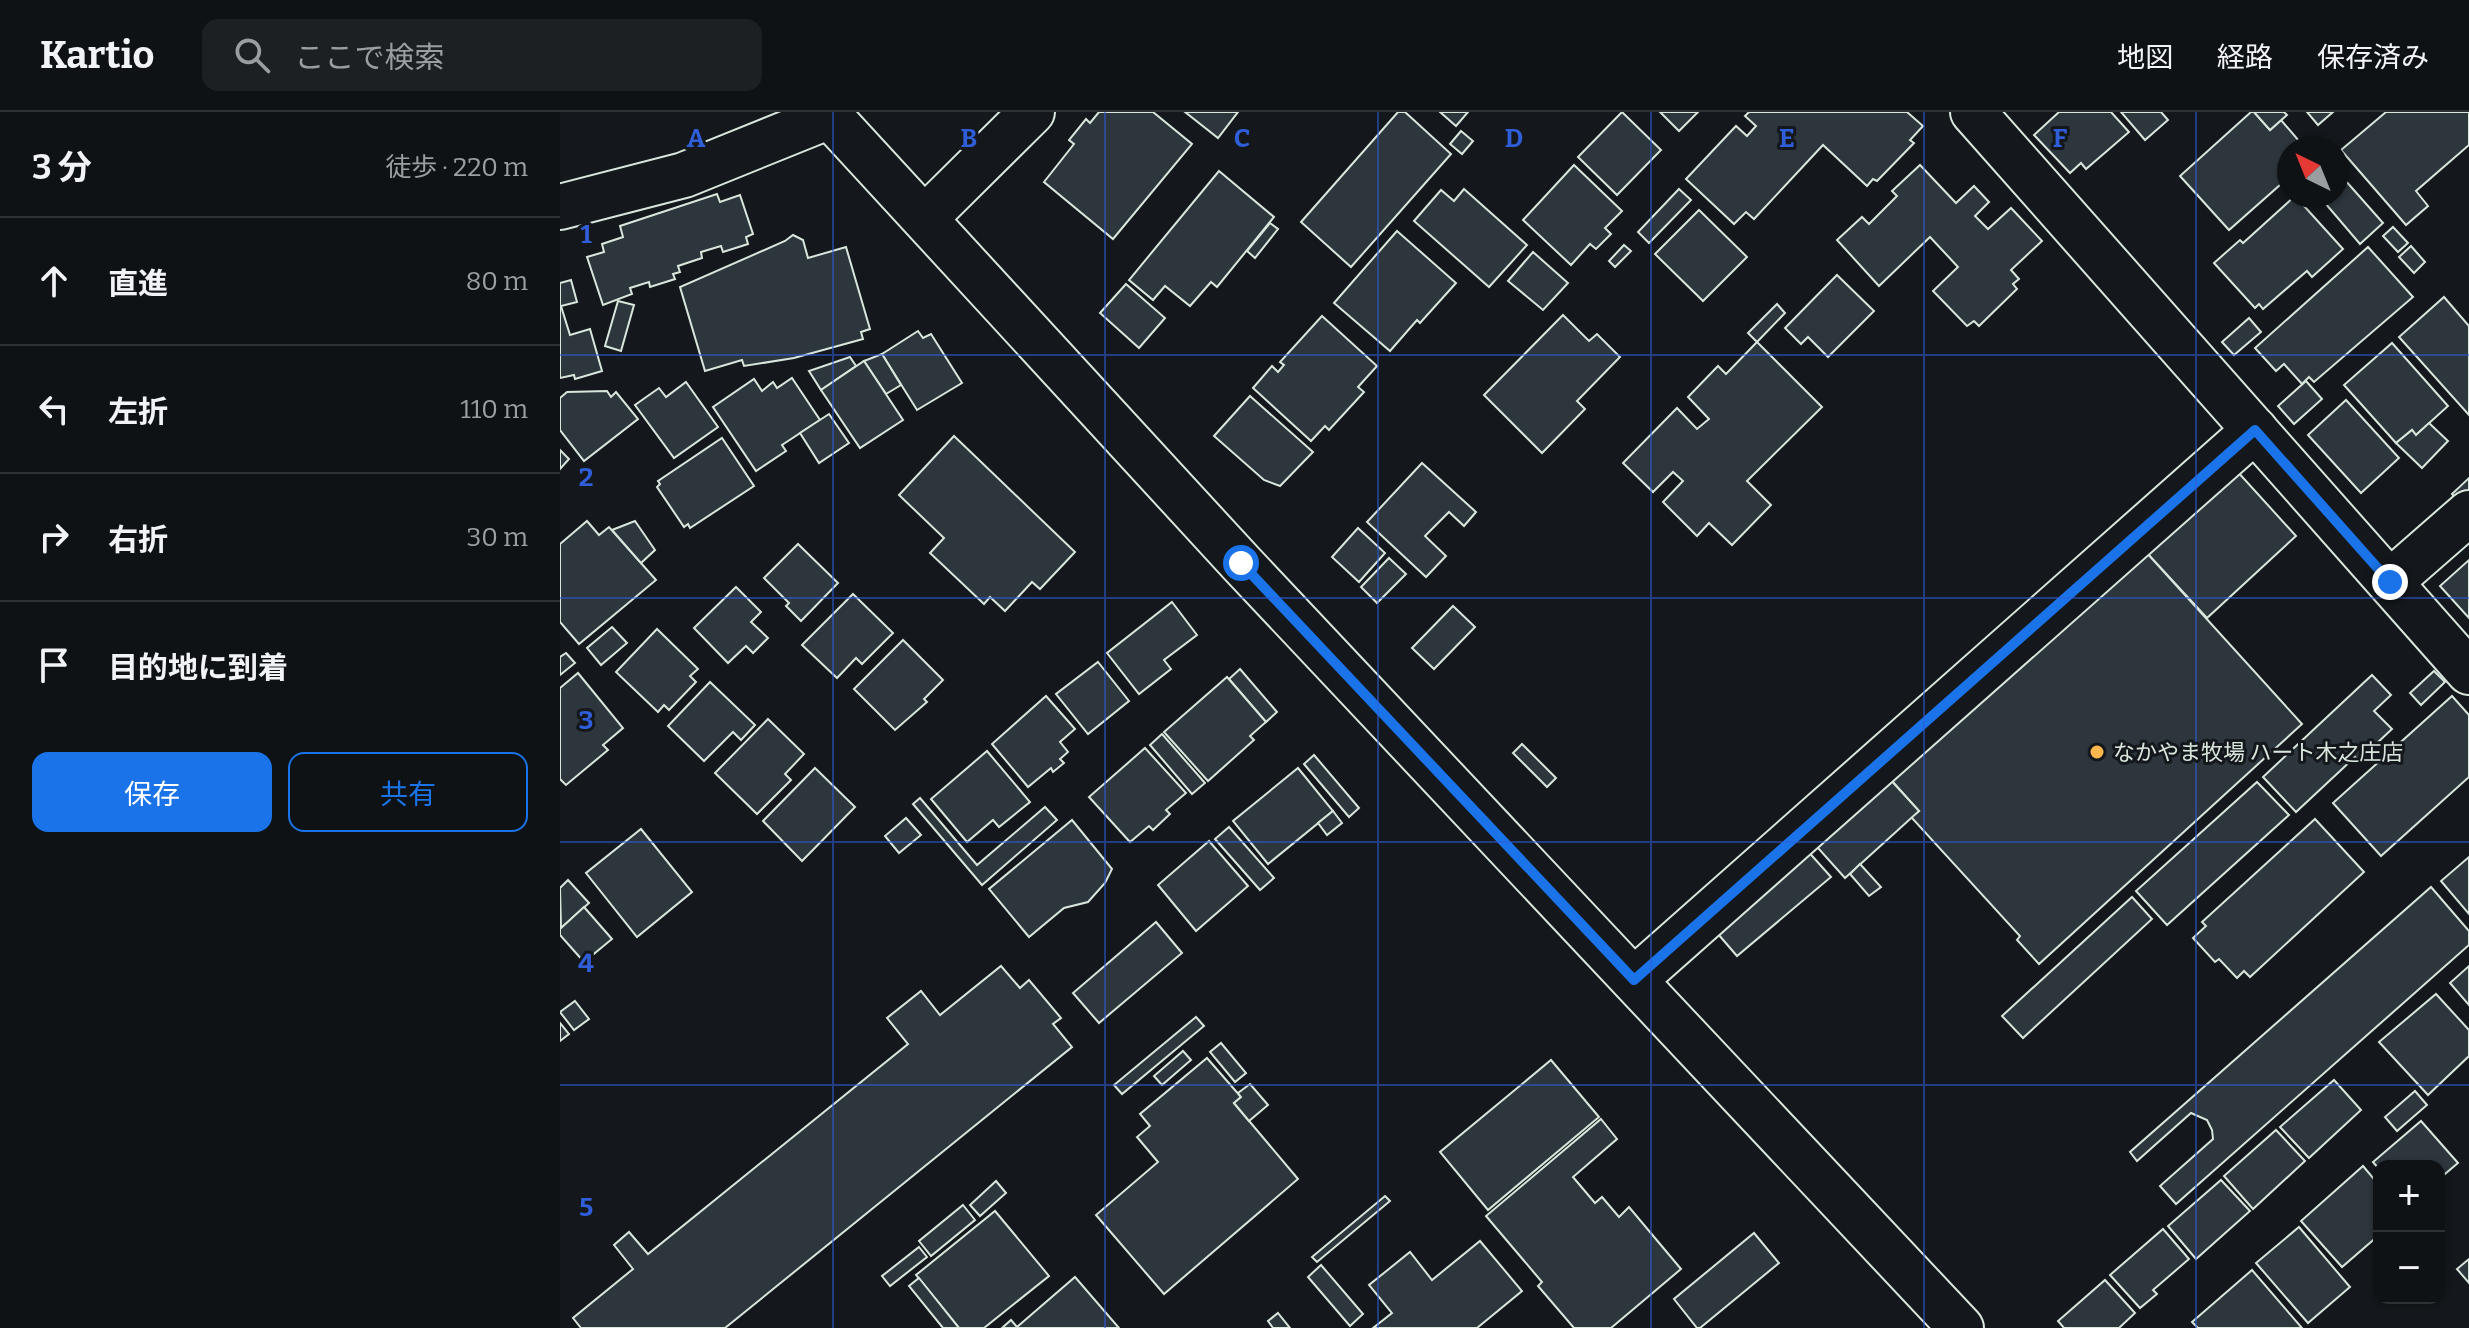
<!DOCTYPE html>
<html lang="ja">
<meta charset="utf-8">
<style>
body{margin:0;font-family:Bitter,"Noto Sans JP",serif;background:#1d2022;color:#f1f3f6}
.controls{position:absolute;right:24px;bottom:24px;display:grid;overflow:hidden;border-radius:16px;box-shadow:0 2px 6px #0004}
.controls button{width:72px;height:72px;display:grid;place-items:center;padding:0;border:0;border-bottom:2px solid #2f3234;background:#0f1215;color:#f1f3f6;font:40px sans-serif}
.compass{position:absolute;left:1717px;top:24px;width:72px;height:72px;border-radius:50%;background:#0f1215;box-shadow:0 2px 6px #0004;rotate:317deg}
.stop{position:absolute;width:24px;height:24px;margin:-18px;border:6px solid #1a73e8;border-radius:50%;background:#fff}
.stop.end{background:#1a73e8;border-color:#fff;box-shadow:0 2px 8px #0008}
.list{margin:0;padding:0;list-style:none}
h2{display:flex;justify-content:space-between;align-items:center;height:104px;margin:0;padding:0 32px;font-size:34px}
h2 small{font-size:26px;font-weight:400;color:#9b9ea0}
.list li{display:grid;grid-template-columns:52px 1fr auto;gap:24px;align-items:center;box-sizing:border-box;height:128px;padding:0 32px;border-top:2px solid #2f3234}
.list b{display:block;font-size:30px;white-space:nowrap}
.list em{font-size:26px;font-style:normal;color:#9b9ea0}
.actions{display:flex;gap:16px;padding:24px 32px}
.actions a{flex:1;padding:18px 0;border:2px solid #1a73e8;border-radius:16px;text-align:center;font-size:28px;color:#1a73e8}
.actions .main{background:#1a73e8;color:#fff}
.icon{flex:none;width:44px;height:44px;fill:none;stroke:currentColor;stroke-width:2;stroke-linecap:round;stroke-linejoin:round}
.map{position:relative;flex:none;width:1909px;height:1216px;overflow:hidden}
header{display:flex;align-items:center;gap:48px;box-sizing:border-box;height:112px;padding:0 40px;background:#0f1215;border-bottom:2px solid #2f3234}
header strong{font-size:38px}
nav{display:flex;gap:44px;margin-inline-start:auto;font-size:28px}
.search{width:560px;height:72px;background:#1d2022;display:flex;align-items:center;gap:20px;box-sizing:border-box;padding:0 28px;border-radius:16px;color:#9b9ea0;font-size:30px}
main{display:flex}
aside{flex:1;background:#0f1215}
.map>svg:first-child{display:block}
.building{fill:#2c363c;stroke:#d8e6dc;stroke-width:2}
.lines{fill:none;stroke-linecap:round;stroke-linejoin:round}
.minor-casing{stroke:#d8e6dc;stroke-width:48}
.tertiary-casing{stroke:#d8e6dc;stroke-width:48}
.minor{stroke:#14181c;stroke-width:44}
.tertiary{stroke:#14181c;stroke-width:44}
.route{stroke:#1a73e8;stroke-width:10}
.grid{fill:none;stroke:#305dd8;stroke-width:2;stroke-opacity:0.55}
.poi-dot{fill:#ffb74d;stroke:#14181c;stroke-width:3}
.labels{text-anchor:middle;stroke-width:6;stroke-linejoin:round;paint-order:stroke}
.poi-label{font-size:22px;fill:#d8e6dc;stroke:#14181c;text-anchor:start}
.grid-label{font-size:26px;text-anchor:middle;font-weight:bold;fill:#305dd8;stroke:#14181c;stroke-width:6;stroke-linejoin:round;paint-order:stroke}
</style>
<header>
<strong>Kartio</strong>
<div class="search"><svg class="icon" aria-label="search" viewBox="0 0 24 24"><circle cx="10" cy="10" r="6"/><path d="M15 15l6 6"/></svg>ここで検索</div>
<nav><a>地図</a><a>経路</a><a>保存済み</a></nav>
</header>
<main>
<aside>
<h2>3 分<small>徒歩 · 220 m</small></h2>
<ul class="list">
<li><svg class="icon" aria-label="ahead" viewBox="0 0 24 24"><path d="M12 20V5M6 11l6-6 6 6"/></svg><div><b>直進</b></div><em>80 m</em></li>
<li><svg class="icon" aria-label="left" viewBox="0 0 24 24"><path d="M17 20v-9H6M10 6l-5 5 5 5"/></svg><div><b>左折</b></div><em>110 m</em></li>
<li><svg class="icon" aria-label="right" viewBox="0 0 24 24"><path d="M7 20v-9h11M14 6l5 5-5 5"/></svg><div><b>右折</b></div><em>30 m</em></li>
<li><svg class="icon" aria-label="arrive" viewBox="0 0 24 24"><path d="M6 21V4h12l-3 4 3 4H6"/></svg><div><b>目的地に到着</b></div></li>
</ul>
<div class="actions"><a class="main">保存</a><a>共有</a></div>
</aside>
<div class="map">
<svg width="1909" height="1216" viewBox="0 0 1909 1216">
<rect width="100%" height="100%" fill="#14181c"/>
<g class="building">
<polygon points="539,0 593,0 632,32 553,127 484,70 514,32 509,28 526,7 530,11"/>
<polygon points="625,0 678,0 658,26"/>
<polygon points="838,0 845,0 891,42 791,155 741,110"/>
<polygon points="880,0 908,0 896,14"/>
<polygon points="1062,0 1101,38 1057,83 1018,45"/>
<polygon points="1100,0 1138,0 1119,19"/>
<polygon points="1189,0 1347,0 1363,14 1350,28 1354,31 1317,69 1313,67 1307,74 1263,33 1194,107 1186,100 1174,112 1126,67 1176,14 1187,24 1196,14 1185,4"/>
<polygon points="1499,0 1551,0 1569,20 1526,57 1521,51 1510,61 1474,23"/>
<polygon points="1561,0 1601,0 1608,8 1585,28"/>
<polygon points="1691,0 1694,0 1710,18 1721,8 1745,36 1729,36 1729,65 1669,118 1620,64"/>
<polygon points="1694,0 1724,0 1727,3 1710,18"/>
<polygon points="1747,0 1773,0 1758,13"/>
<polygon points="1826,0 1909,0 1909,33 1856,79 1868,94 1846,113 1781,38"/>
<polygon points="901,19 913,29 902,42 890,32"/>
<polygon points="1014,53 1062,99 1045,116 1051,122 1036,137 1030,132 1011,153 963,108"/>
<polygon points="1360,53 1396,91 1414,74 1429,90 1415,104 1428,117 1451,96 1482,129 1451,158 1459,167 1453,172 1457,177 1419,214 1414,209 1407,214 1373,179 1398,155 1370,125 1319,174 1277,128 1302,105 1309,112 1337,84 1332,79"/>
<polygon points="659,59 714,105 657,175 651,170 630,194 605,174 593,188 569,168"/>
<polygon points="1777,59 1823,111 1800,132 1759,84 1777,84"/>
<polygon points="904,77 967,133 929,175 854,109 881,78 894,89"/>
<polygon points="1119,77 1131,88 1089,131 1078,120"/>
<polygon points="157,82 160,90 180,83 193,122 186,125 188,132 163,140 161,134 141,140 142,146 118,154 120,160 113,162 115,167 90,175 89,170 70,176 72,182 43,193 27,145 44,140 42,132 63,125 60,114"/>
<polygon points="1735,84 1783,137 1752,165 1747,159 1703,197 1699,192 1695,196 1654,151 1680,128 1683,131"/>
<polygon points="1139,98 1187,145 1143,189 1095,142"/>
<polygon points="710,111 718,117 695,146 687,139"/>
<polygon points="1833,115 1848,131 1838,140 1823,124"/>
<polygon points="837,119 896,171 860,211 857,208 830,239 774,191"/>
<polygon points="233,123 243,128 248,146 286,135 310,217 301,220 303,227 234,246 184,254 182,248 145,259 120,175 225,129"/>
<polygon points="1064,133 1071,139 1055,155 1049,149"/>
<polygon points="1851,134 1865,150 1854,161 1839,145"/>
<polygon points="1808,135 1853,185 1754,270 1749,265 1742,272 1724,252 1716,259 1695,236"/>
<polygon points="973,140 1008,171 983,198 948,169"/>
<polygon points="1277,163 1314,199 1268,245 1248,225 1241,232 1225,216"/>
<polygon points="11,168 17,190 1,194 10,223 30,217 42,259 15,267 14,263 0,266 0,171"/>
<polygon points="566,172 605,206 579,236 540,201"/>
<polygon points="1884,185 1909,214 1909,303 1839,225"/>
<polygon points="58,189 74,193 61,239 45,234"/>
<polygon points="1217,192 1225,201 1197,230 1188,221"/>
<polygon points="1003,203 1029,229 1037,222 1060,245 1017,289 1025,297 982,341 924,283"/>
<polygon points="762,204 817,254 798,275 804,280 769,318 765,314 751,329 693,276 712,254 718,260 724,253 720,250"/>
<polygon points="1689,206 1701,220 1674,243 1662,230"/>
<polygon points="358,219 363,226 371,222 402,271 357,298 322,242"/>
<polygon points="1197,230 1262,295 1187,369 1211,393 1172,433 1149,411 1137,424 1103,390 1123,369 1113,360 1093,380 1063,351 1117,296 1137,317 1149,307 1128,285 1158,254 1166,262"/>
<polygon points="1832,231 1888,294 1856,323 1852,318 1836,331 1784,273"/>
<polygon points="322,242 341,273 326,282 304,249"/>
<polygon points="290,245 296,254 261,278 249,259"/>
<polygon points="304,249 343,308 300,336 261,278"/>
<polygon points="232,266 260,308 222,333 226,339 196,359 153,295 194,267 202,279 213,270 217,276"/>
<polygon points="1746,269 1762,287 1734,312 1718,294"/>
<polygon points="126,270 158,315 114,346 75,293 99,276 106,285"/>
<polygon points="47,279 51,285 56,280 78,307 24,349 0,318 0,286 7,280"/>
<polygon points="690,284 753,340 720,374 704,368 654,324"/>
<polygon points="1786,288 1839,346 1801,381 1748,323"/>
<polygon points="269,302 289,331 259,351 240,321"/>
<polygon points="1869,311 1888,329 1862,356 1836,331 1852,318 1856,323"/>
<polygon points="394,324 515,440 480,477 472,470 445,499 430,485 424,492 370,441 384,426 339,383"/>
<polygon points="162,326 194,374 130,416 128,412 124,415 97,375 100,372 98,369"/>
<polygon points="0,338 9,347 0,357"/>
<polygon points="862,351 916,400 904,414 889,400 865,424 886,444 866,465 807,410"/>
<polygon points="1676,358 1736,424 1647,506 1586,440"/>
<polygon points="1909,366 1909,401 1892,382"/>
<polygon points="27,409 39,423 49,415 96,468 19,532 0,510 0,432"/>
<polygon points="75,409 95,438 81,451 52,418"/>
<polygon points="798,416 825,441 799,470 772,445"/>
<polygon points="238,432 278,471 241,509 226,494 229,491 204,466"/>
<polygon points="1585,439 1742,612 1479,852 1457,828 1460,824 1351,705 1359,699 1332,669"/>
<polygon points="829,446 846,462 817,491 801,475"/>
<polygon points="1909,448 1909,506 1880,474"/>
<polygon points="176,475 201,500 191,510 208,526 193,541 186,534 168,551 134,516"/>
<polygon points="293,482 333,521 302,552 296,546 277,566 242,533"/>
<polygon points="612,490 637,523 604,548 611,557 579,582 547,541"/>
<polygon points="893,494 915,515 874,557 852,536"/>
<polygon points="52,515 67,531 41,553 27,536"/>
<polygon points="97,517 138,557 130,564 136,570 109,598 104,593 98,600 56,560"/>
<polygon points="343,528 383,568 364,587 367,590 335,618 294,577"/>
<polygon points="6,541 15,551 0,563 0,545"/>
<polygon points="538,550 569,589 528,622 496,582"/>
<polygon points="680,557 717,600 706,610 669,567"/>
<polygon points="1874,559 1885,570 1861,593 1850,581"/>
<polygon points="18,561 63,616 43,633 48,638 6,673 0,667 0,576"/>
<polygon points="1812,563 1831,583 1814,599 1832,617 1798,649 1795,645 1736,700 1703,665"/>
<polygon points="667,565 706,610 690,624 694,628 648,669 604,620"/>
<polygon points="150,570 195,613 181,628 173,620 144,649 108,614"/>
<polygon points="486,584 515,617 500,630 508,640 500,647 504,651 493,660 491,656 468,675 432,632"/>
<polygon points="1892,584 1909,603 1909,665 1821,744 1773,691"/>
<polygon points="208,607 244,642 225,662 231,668 197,702 155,661"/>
<polygon points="602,622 645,671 632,682 590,633"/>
<polygon points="962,632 996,666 987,675 953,641"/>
<polygon points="585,636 626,681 606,698 610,702 593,718 589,714 570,730 529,685"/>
<polygon points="427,639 470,690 439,715 433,708 407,730 371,687"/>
<polygon points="754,643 799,696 789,705 744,652"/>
<polygon points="255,656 295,695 242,749 203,709"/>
<polygon points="738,656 773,699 708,752 673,709"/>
<polygon points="1328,665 1359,699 1285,766 1249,726"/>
<polygon points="1697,670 1729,703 1607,813 1576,779"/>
<polygon points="360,686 417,753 485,695 497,708 422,773 353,692"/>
<polygon points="773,699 782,711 767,723 758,711"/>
<polygon points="346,706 361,723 339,741 325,724"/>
<polygon points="1755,707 1804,760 1690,865 1684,859 1677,866 1659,847 1655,850 1633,826 1646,814 1642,810"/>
<polygon points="512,708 552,757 545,771 528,790 504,796 469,825 429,777"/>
<polygon points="669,715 714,766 700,778 655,727"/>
<polygon points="81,717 132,780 77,825 26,761"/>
<polygon points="649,729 688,774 636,819 598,773"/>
<polygon points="1245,736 1271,765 1177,844 1152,815"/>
<polygon points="1909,745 1909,802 1881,769"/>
<polygon points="1300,752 1321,775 1309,784 1290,762"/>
<polygon points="8,768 29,791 1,816 0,776"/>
<polygon points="1871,775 1909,819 1909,833 1616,1092 1600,1074 1653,1027 1652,1018 1647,1008 1631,1001 1577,1049 1570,1040"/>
<polygon points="1572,785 1592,807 1463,926 1442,904"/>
<polygon points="24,795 52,827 24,850 0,823 0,817"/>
<polygon points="596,810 622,841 539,911 513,881"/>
<polygon points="441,854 460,876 469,868 501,906 493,912 512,935 165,1216 21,1216 13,1206 73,1157 54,1133 69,1120 88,1142 348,932 327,906 361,879 380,903"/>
<polygon points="1909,854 1909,893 1890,871"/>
<polygon points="1876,882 1909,918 1909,944 1868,983 1819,930"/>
<polygon points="15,889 29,907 14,918 0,900"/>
<polygon points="636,905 644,914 562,982 554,973"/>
<polygon points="0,911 9,922 0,929"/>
<polygon points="661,931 686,961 675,970 650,940"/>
<polygon points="623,939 631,948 602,973 594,964"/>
<polygon points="647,946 681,985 674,991 738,1067 604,1182 536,1103 598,1050 577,1025 590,1014 580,1002"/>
<polygon points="991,948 1039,1005 928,1098 880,1040"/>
<polygon points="1774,968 1801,998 1749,1046 1720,1015"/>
<polygon points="690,972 708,993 689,1009 674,991 681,985 678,981"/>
<polygon points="1855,979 1867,993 1837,1019 1825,1005"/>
<polygon points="1041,1007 1057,1027 1013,1065 1035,1091 1042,1085 1059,1105 1069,1095 1121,1157 1051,1216 1014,1216 978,1174 982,1170 926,1104"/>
<polygon points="1861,1009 1898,1051 1879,1067 1879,1054 1819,1054 1819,1057 1813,1050"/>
<polygon points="1716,1018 1745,1049 1693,1097 1664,1064"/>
<polygon points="1803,1054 1819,1073 1819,1123 1782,1155 1741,1109"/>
<polygon points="1661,1068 1690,1099 1636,1147 1608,1114"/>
<polygon points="436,1069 446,1081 420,1104 410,1093"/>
<polygon points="825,1084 830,1089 757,1150 752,1145"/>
<polygon points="403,1093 415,1108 371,1144 359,1129"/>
<polygon points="435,1099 489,1164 424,1216 399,1216 356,1163"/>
<polygon points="1739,1115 1790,1175 1748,1211 1696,1151"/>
<polygon points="1603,1117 1629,1147 1593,1178 1597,1182 1580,1196 1550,1163"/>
<polygon points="1194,1121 1219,1151 1140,1216 1137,1216 1114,1187"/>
<polygon points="920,1129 962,1179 917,1216 813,1216 832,1201 809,1173 850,1140 872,1168"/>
<polygon points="359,1135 367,1145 330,1174 322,1164"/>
<polygon points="1909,1147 1909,1171 1897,1157"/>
<polygon points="761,1153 803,1202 790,1214 748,1165"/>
<polygon points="1692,1158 1742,1216 1638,1216 1632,1210"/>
<polygon points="515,1165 559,1216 442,1216 451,1208 457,1215"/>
<polygon points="359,1166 399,1216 383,1216 349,1174"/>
<polygon points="1545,1168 1575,1201 1559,1216 1504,1216 1498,1209"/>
<polygon points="718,1201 730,1216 713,1216 708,1209"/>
</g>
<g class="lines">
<defs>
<g id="minor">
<polyline points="1413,0 1909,560"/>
<polyline points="0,95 124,63 270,4"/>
<polyline points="365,106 472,0"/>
<polyline points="1830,470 1909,401"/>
<polyline points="1074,868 1695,318"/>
</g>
<polyline id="tertiary" points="266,0 681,451 1401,1216"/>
</defs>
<use href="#minor" class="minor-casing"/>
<use href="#tertiary" class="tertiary-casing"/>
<use href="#minor" class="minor"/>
<use href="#tertiary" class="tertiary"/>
</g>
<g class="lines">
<polyline class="route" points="681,451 1074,868 1695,318 1830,470"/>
</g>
<path class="grid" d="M273,0V1216M545,0V1216M818,0V1216M1091,0V1216M1364,0V1216M1636,0V1216M0,243H1909M0,486H1909M0,730H1909M0,973H1909"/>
<circle class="poi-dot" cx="1537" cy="640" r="8"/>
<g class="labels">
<g class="poi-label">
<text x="1553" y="648">なかやま牧場 ハート木之庄店</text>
</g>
</g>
<g class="grid-label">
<text x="136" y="35">A</text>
<text x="409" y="35">B</text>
<text x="682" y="35">C</text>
<text x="954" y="35">D</text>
<text x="1227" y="35">E</text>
<text x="1500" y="35">F</text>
<text x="26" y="131">1</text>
<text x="26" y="374">2</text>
<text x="26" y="617">3</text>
<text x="26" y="860">4</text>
<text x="26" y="1104">5</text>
</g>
</svg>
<div class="controls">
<button>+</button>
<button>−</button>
</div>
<svg class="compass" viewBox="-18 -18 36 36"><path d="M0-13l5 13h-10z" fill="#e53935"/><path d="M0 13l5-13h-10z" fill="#9b9ea0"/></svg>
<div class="stop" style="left:681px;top:451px"></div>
<div class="stop end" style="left:1830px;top:470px"></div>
</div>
</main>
